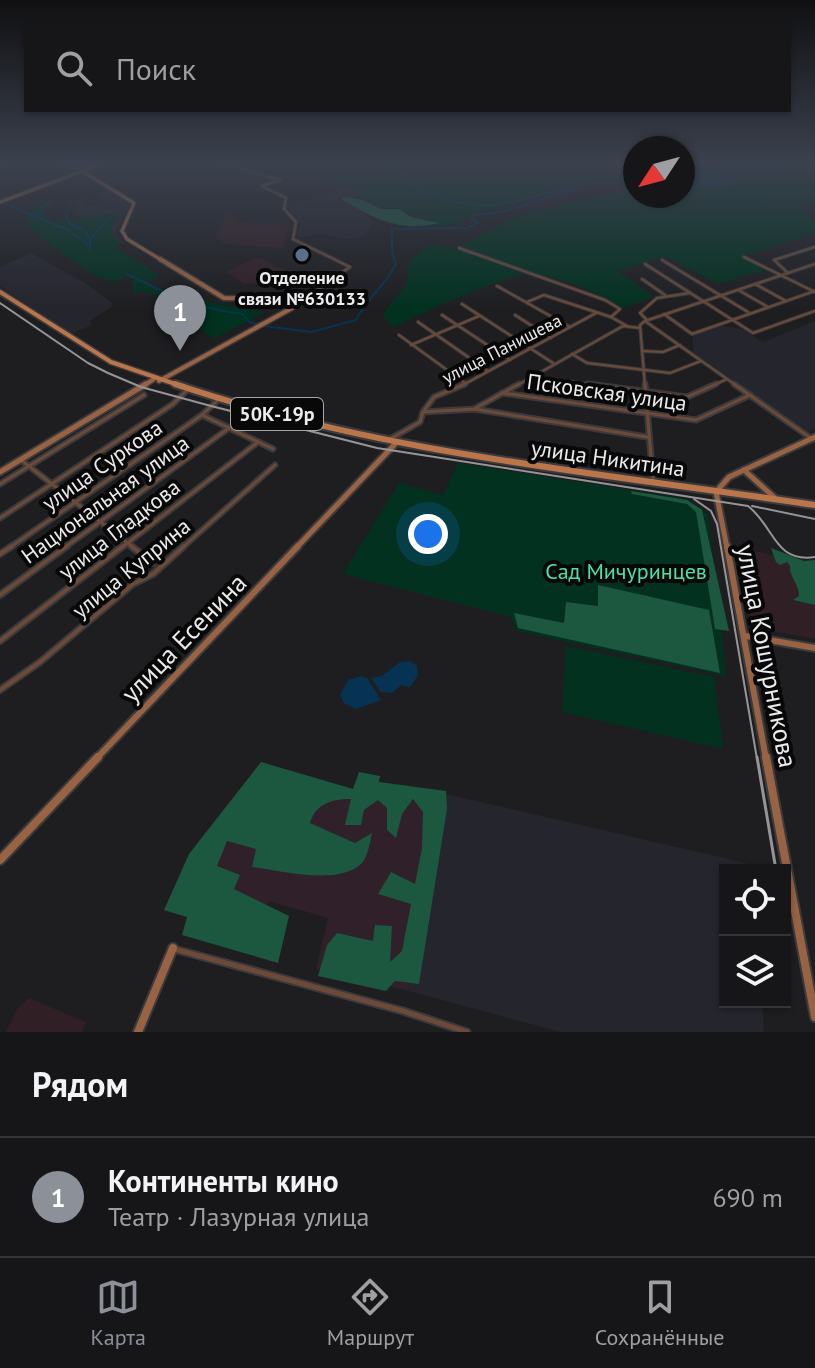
<!DOCTYPE html>
<html lang="ru">
<meta charset="utf-8">
<style>
body{margin:0;font-family:"PT Sans",sans-serif;background:#232326;color:#f1f3f6}
.controls{position:absolute;right:24px;bottom:24px;display:grid;overflow:hidden;border-radius:0px;box-shadow:0 2px 6px #0004}
.controls button{width:72px;height:72px;display:grid;place-items:center;padding:0;border:0;border-bottom:2px solid #353538;background:#161619;color:#f1f3f6;font:40px sans-serif}
.compass{position:absolute;left:623px;top:136px;width:72px;height:72px;border-radius:50%;background:#161619;box-shadow:0 2px 6px #0004;rotate:234deg}
.you{position:absolute;left:428px;top:534px;width:28px;height:28px;margin:-20px;border:6px solid #fff;border-radius:50%;background:#1a73e8;box-shadow:0 0 0 12px #1a73e833}
.badge{display:grid;place-items:center;width:52px;height:52px;border-radius:50%;background:#8c9099;color:#fff;font-size:26px;font-weight:700}
.pin{position:absolute;translate:-50% -66px;filter:drop-shadow(0 2px 4px #0008)}
.pin::after{content:'';position:absolute;top:42px;width:28px;height:24px;background:inherit;clip-path:polygon(0 0,100% 0,50% 100%)}
.list{margin:0;padding:0;list-style:none}
h2{display:flex;justify-content:space-between;align-items:center;height:104px;margin:0;padding:0 32px;font-size:34px}
h2 small{font-size:26px;font-weight:400;color:#9e9fa2}
.list li{display:grid;grid-template-columns:52px 1fr auto;gap:24px;align-items:center;box-sizing:border-box;height:120px;padding:0 32px;border-top:2px solid #353538}
.list b{display:block;font-size:30px;white-space:nowrap}
.list p{margin:0;font-size:26px;white-space:nowrap;color:#9e9fa2}
.list em{font-size:26px;font-style:normal;color:#9e9fa2}
.icon{flex:none;width:44px;height:44px;fill:none;stroke:currentColor;stroke-width:2;stroke-linecap:round;stroke-linejoin:round}
.map{position:relative;flex:none;width:815px;height:1032px;overflow:hidden}
.search{position:absolute;background:#161619;box-shadow:0 2px 6px #0004;left:24px;right:24px;top:24px;height:88px;display:flex;align-items:center;gap:20px;box-sizing:border-box;padding:0 28px;border-radius:0px;color:#9e9fa2;font-size:30px}
.sheet{height:224px;background:#161619}
nav{display:flex;justify-content:space-around;align-items:center;box-sizing:border-box;height:112px;border-top:2px solid #353538;background:#161619;font-size:22px;color:#9e9fa2}
nav a{display:grid;justify-items:center;gap:4px}
nav .on{color:#8c9099}
.map>svg:first-child{display:block}
.built{fill:#25252d}
.education{fill:#311f26}
.medical{fill:#2f202a}
.green{fill:#023120}
.forest{fill:#1c573f}
.water{fill:#063353}
.lines{fill:none;stroke-linecap:round;stroke-linejoin:round}
.stream{stroke:#063353;stroke-width:2}
.street-far3-casing{stroke:#3b3b3e;stroke-width:4}
.street-far2-casing{stroke:#3b3b3e;stroke-width:7}
.street-far1-casing{stroke:#3b3b3e;stroke-width:8}
.street-casing{stroke:#3b3b3e;stroke-width:9}
.secondary-far4-casing{stroke:#3b3b3e;stroke-width:5}
.secondary-far3-casing{stroke:#3b3b3e;stroke-width:7}
.secondary-far2-casing{stroke:#3b3b3e;stroke-width:9}
.secondary-far1-casing{stroke:#3b3b3e;stroke-width:10}
.secondary-casing{stroke:#3b3b3e;stroke-width:12}
.primary-far1-casing{stroke:#3b3b3e;stroke-width:7}
.primary-casing{stroke:#3b3b3e;stroke-width:10}
.street-far3{stroke:#6c4a37;stroke-width:2}
.street-far2{stroke:#6c4a37;stroke-width:3}
.street-far1{stroke:#6c4a37;stroke-width:4}
.street{stroke:#6c4a37;stroke-width:5}
.secondary-far4{stroke:#986243;stroke-width:3}
.secondary-far3{stroke:#986243;stroke-width:4}
.secondary-far2{stroke:#986243;stroke-width:5}
.secondary-far1{stroke:#986243;stroke-width:6}
.secondary{stroke:#986243;stroke-width:8}
.primary-far1{stroke:#ba754b;stroke-width:4}
.primary{stroke:#ba754b;stroke-width:6}
.tram-far1{stroke:#959598;stroke-width:2}
.tram{stroke:#959598;stroke-width:3}
.service-dot{fill:#5c6f8a;stroke:#080809;stroke-width:3}
.labels{text-anchor:middle;stroke-width:8;stroke-linejoin:round;paint-order:stroke}
.far-poi-label{font-size:18px;font-weight:bold;fill:#ececee;stroke:#080809}
.far-street-label{font-size:18px;fill:#ececee;stroke:#080809}
.shield{fill:#080809;stroke:#a8a8a9;stroke-width:2}
.shield-label{font-size:20px;font-weight:bold;fill:#ececee}
.street-label{font-size:22px;fill:#ececee;stroke:#080809}
.park-label{font-size:22px;fill:#4be2a6;stroke:#080809}
.near-street-label{font-size:26px;fill:#ececee;stroke:#080809}
</style>
<div class="map">
<svg width="815" height="1032" viewBox="0 0 815 1032">
<rect width="100%" height="100%" fill="#1e1e21"/>
<g class="built">
<polygon points="350,186 359,191 348,202 374,221 364,236 349,239 322,234 299,238 295,233 300,224 290,214 288,206"/>
<polygon points="109,191 131,204 116,229 117,237 124,242 121,243 114,239 111,226 118,218 105,214 89,217 73,215 72,212 78,198 81,196 89,207 106,203 97,193"/>
<polygon points="31,253 85,283 112,303 111,307 90,321 92,325 70,335 0,286 0,267"/>
<polygon points="815,321 815,429 807,433 693,352 693,334 717,325 742,329 763,342"/>
<polygon points="437,792 746,863 747,870 725,870 725,1002 762,1002 764,1032 561,1032 409,991"/>
</g>
<g class="education">
<polygon points="53,167 60,172 5,187 0,182 0,168"/>
<polygon points="230,214 244,223 290,223 283,248 226,244 214,236 226,216"/>
<polygon points="253,259 262,259 286,271 258,283 244,284 226,272"/>
<polygon points="739,548 805,562 815,560 815,639 752,627"/>
<polygon points="29,998 86,1022 82,1032 6,1032 18,1008"/>
</g>
<polygon class="medical" points="261,762 353,789 437,792 409,991 316,969 328,918 269,901 257,940 164,910 189,854"/>
<g class="green">
<path d="M236,164H635V178L578,182L528,196L509,205L471,214L458,224L425,227L438,223C412,213 387,209 362,200L360,190L309,173L292,175Z"/>
<path d="M683,164H815V204L800,205L815,222V233L744,256L768,269L719,284L666,257L618,271L654,297L622,308C599,292 558,276 531,273C513,272 414,316 394,327L382,316L407,283L409,261L429,245L455,249L513,218L587,198L635,189V196H683V190L739,184L717,171L683,174Z"/>
<path d="M49,200L43,213L51,222L119,213L111,227L114,238L121,243L113,247L159,274L156,280L144,279L169,298L141,291L134,293L132,273C125,278 118,283 109,281C90,276 37,237 25,222L29,212Z"/>
<polygon points="187,295 217,304 265,312 214,339 181,317 192,306"/>
<polygon points="458,463 687,499 708,514 726,676 517,631 511,617 343,574 399,483 443,495"/>
<polygon points="566,646 714,677 723,749 562,712"/>
</g>
<g class="forest">
<path d="M346,197L362,200L381,209H399L411,217L439,223C400,233 372,218 340,198Z"/>
<polygon points="631,491 687,500 702,510 729,631 715,629 696,512 687,504 632,494"/>
<path d="M771,548L804,561L815,560V605L793,600L799,596C799,583 789,577 790,566L787,562L780,565L776,562Z"/>
<polygon points="598,585 709,610 720,673 518,628 514,613 564,623 566,602 598,606"/>
<path d="M261,762L353,789L359,772L380,776L379,782L446,791L447,809L419,984L395,981L386,991L318,976L327,945L337,933L373,941L375,925L392,926L390,962L402,951L411,904L378,894L391,872L415,884L422,848L423,812L413,799L402,814L396,838L387,830V808L378,800L364,810L361,825H345L351,799C333,799 316,803 310,823L355,843L372,833C370,842 368,856 362,863C340,886 281,871 252,867L256,849L227,841L217,866L240,875L234,889L289,916L278,963L182,935L187,917L164,910L189,854Z"/>
</g>
<g class="water">
<polygon points="718,172 739,184 683,190 683,174"/>
<polygon points="400,662 410,661 417,666 418,675 410,687 401,685 392,693 381,692 371,678 382,676"/>
<polygon points="361,676 367,678 381,700 356,709 344,703 340,695 348,680"/>
</g>
<g class="lines">
<g class="stream">
<path d="M385,164C401,169 411,184 426,192C486,219 525,197 584,184"/>
<polyline points="694,173 726,169 815,170"/>
<polyline points="53,199 43,208 39,218 68,230 88,245"/>
<polyline points="72,200 66,215 70,224 84,230 90,239"/>
<polyline points="11,206 38,218"/>
<polyline points="90,250 90,239 110,217"/>
<path d="M127,274C165,293 200,310 243,314L249,322L257,324"/>
<path d="M264,326L311,332L356,320C367,298 385,286 396,264L392,252V229L468,228L477,223L471,217L474,215L503,212L594,183H627"/>
</g>
<defs>
<g id="street-far3">
<polyline points="0,164 4,164"/>
<polyline points="59,164 80,170"/>
<polyline points="222,164 280,180 262,186 286,198 284,209 296,222 293,239 350,267 296,305"/>
<polyline points="459,248 605,300 620,309 611,317"/>
<polyline points="744,257 815,292"/>
<polyline points="662,260 748,312"/>
<polyline points="645,264 753,333 815,311"/>
<polyline points="788,273 774,260 815,247"/>
<polyline points="642,279 665,295"/>
<polyline points="755,284 786,301"/>
<polyline points="497,286 570,327"/>
<polyline points="740,291 768,307"/>
<polyline points="527,302 544,295 611,317 627,326"/>
<polyline points="462,304 553,363"/>
<polyline points="664,314 692,334 815,291"/>
<polyline points="442,315 510,360"/>
<polyline points="515,315 551,338"/>
<polyline points="647,320 640,313 657,298 690,293"/>
<polyline points="645,321 737,386"/>
<polyline points="645,321 815,264"/>
<polyline points="645,321 640,325 645,386"/>
<polyline points="418,322 488,371"/>
<polyline points="399,335 465,383"/>
<polyline points="411,345 479,316"/>
<polyline points="642,351 663,352 680,345"/>
<polyline points="572,354 587,363 670,373 701,361"/>
<polyline points="529,376 603,386"/>
<polyline points="461,386 596,313"/>
<polyline points="516,386 623,326 640,328"/>
<polyline points="712,386 727,379"/>
</g>
<g id="street-far2">
<polyline points="588,384 687,397 716,384"/>
<polyline points="645,384 653,481"/>
<polyline points="734,384 812,439"/>
<polyline points="502,393 696,420 750,395"/>
<polyline points="474,409 647,437"/>
<polyline points="423,412 434,397 465,384"/>
<polyline points="202,415 273,449"/>
<polyline points="390,439 420,422 423,412 474,409 519,384"/>
<polyline points="21,460 134,548"/>
<polyline points="0,484 144,395"/>
<polyline points="0,518 173,404 187,390"/>
<polyline points="9,548 202,415 219,399"/>
<polyline points="64,548 229,428"/>
<polyline points="121,548 258,442"/>
<polyline points="182,548 275,465"/>
</g>
<g id="street-far1">
<polyline points="131,546 153,563"/>
<polyline points="0,554 12,546"/>
<polyline points="0,595 67,546"/>
<polyline points="0,641 123,546"/>
<polyline points="0,690 40,662 133,584 153,574 184,546"/>
</g>
<polyline id="street" points="174,949 403,1011 467,1032"/>
<g id="secondary-far4">
<polyline points="80,170 134,203 122,231 127,239 163,261"/>
<polyline points="0,202 102,164"/>
</g>
<g id="secondary-far3">
<polyline points="159,381 292,308 295,302 288,299 224,298 160,259"/>
<polyline points="143,386 154,379"/>
</g>
<g id="secondary-far2">
<polyline points="744,470 775,498"/>
<polyline points="0,472 146,384"/>
<polyline points="296,548 396,443"/>
<polyline points="727,548 716,492 729,477 815,437"/>
</g>
<g id="secondary-far1">
<polyline points="727,546 766,759"/>
<polyline points="746,636 815,648"/>
<polyline points="96,759 298,546"/>
</g>
<g id="secondary">
<polyline points="766,757 815,1017"/>
<polyline points="0,860 98,757"/>
<polyline points="138,1032 173,948"/>
</g>
<polyline id="primary-far1" points="0,292 111,362 181,386"/>
<path id="primary" d="M175,384C381,454 601,473 815,505"/>
</defs>
<use href="#street-far3" class="street-far3-casing"/>
<use href="#street-far2" class="street-far2-casing"/>
<use href="#street-far1" class="street-far1-casing"/>
<use href="#street" class="street-casing"/>
<use href="#secondary-far4" class="secondary-far4-casing"/>
<use href="#secondary-far3" class="secondary-far3-casing"/>
<use href="#secondary-far2" class="secondary-far2-casing"/>
<use href="#secondary-far1" class="secondary-far1-casing"/>
<use href="#secondary" class="secondary-casing"/>
<use href="#primary-far1" class="primary-far1-casing"/>
<use href="#primary" class="primary-casing"/>
<use href="#street-far3" class="street-far3"/>
<use href="#street-far2" class="street-far2"/>
<use href="#street-far1" class="street-far1"/>
<use href="#street" class="street"/>
<use href="#secondary-far4" class="secondary-far4"/>
<use href="#secondary-far3" class="secondary-far3"/>
<use href="#secondary-far2" class="secondary-far2"/>
<use href="#secondary-far1" class="secondary-far1"/>
<use href="#secondary" class="secondary"/>
<use href="#primary-far1" class="primary-far1"/>
<use href="#primary" class="primary"/>
<g class="tram-far1">
<path d="M0,303L88,363L108,373L141,387L211,406L377,448L748,506C775,527 774,563 815,557"/>
<polyline points="694,499 711,511 717,524 757,759"/>
<polyline points="752,506 815,519"/>
</g>
<polyline class="tram" points="757,757 776,870"/>
</g>
<linearGradient id="sky" x2="0" y2="1"><stop stop-color="#101012"/><stop offset="0.53" stop-color="#3b414e"/><stop offset="1" stop-color="#3b414e" stop-opacity="0"/></linearGradient>
<rect width="815" height="309" fill="url(#sky)"/>
<circle class="service-dot" cx="302" cy="255" r="8"/>
<g class="labels">
<g class="far-poi-label">
<text x="302" y="284">Отделение<tspan x="302" dy="21">связи №630133</tspan></text>
</g>
<g class="far-street-label">
<text transform="translate(502 349) rotate(-27)" y="6">улица Панишева</text>
</g>
<rect class="shield" x="231" y="398" width="92" height="32" rx="6"/>
<g class="shield-label">
<text x="277" y="421">50К-19р</text>
</g>
<g class="street-label">
<text transform="translate(607 392) rotate(8)" y="8">Псковская улица</text>
<text transform="translate(608 458) rotate(8)" y="8">улица Никитина</text>
<text transform="translate(102 465) rotate(-35)" y="8">улица Суркова</text>
<text transform="translate(105 499) rotate(-36)" y="8">Национальная улица</text>
<text transform="translate(119 529) rotate(-38)" y="8">улица Гладкова</text>
<text transform="translate(131 568) rotate(-39)" y="8">улица Куприна</text>
</g>
<g class="park-label">
<text x="626" y="579">Сад Мичуринцев</text>
</g>
<g class="near-street-label">
<text transform="translate(184 638) rotate(-46)" y="9">улица Есенина</text>
<text transform="translate(767 656) rotate(79)" y="9">улица Кошурникова</text>
</g>
</g>
</svg>
<div class="controls">
<button><svg class="icon" aria-label="locate" viewBox="0 0 24 24"><circle cx="12" cy="12" r="6"/><path d="M12 2v4M12 18v4M2 12h4M18 12h4"/></svg></button>
<button><svg class="icon" aria-label="layers" viewBox="0 0 24 24"><path d="M12 4l9 5-9 5-9-5zM3 14l9 5 9-5"/></svg></button>
</div>
<svg class="compass" viewBox="-18 -18 36 36"><path d="M0-13l5 13h-10z" fill="#e53935"/><path d="M0 13l5-13h-10z" fill="#9e9fa2"/></svg>
<div class="you"></div>
<div class="pin badge" style="left:180px;top:351px">1</div>
<div class="search"><svg class="icon" aria-label="search" viewBox="0 0 24 24"><circle cx="10" cy="10" r="6"/><path d="M15 15l6 6"/></svg>Поиск</div>
</div>
<section class="sheet">
<h2>Рядом<small></small></h2>
<ul class="list">
<li><span class="badge">1</span><div><b>Континенты кино</b><p>Театр · Лазурная улица</p></div><em>690 m</em></li>
</ul>
</section>
<nav>
<a class="on"><svg class="icon" aria-label="map" viewBox="0 0 24 24"><path d="M3 6l6-2 6 2 6-2v14l-6 2-6-2-6 2zM9 4v14M15 6v14"/></svg>Карта</a>
<a><svg class="icon" aria-label="directions" viewBox="0 0 24 24"><path d="M12 3l9 9-9 9-9-9zM9 14v-3h6M13 9l2 2-2 2"/></svg>Маршрут</a>
<a><svg class="icon" aria-label="saved" viewBox="0 0 24 24"><path d="M7 4h10v16l-5-4-5 4z"/></svg>Сохранённые</a>
</nav>
